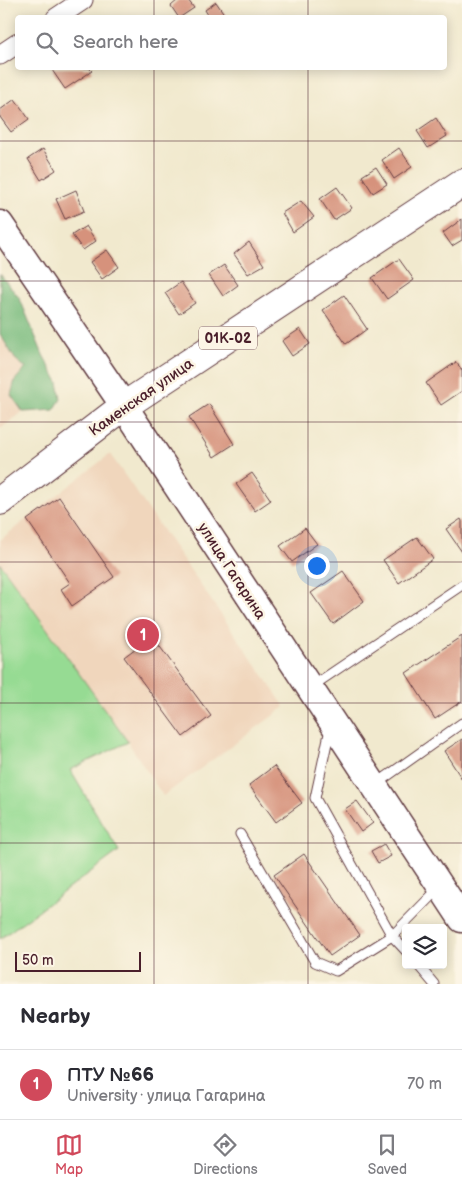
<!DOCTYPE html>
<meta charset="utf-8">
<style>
body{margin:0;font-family:"Balsamiq Sans",sans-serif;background:#f7f7f7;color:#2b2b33}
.controls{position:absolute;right:15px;bottom:15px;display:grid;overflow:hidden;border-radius:5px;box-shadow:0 2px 12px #0003}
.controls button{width:45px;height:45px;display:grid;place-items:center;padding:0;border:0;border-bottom:1px solid #e1e1e2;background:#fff;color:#2b2b33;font:25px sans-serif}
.scale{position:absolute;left:15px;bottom:12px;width:126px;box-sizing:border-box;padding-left:5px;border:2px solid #4a1f2b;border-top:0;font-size:14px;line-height:18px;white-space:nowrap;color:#4a1f2b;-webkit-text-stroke:4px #fcf5e5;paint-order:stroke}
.you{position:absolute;left:316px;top:565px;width:18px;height:18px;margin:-12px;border:4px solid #fff;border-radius:50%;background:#1a73e8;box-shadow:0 0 0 8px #1a73e833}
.badge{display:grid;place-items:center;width:32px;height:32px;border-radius:50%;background:#d1495b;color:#fff;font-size:16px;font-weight:700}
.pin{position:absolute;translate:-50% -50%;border:2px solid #fff;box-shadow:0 1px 5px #0006}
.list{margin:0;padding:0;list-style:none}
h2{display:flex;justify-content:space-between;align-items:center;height:65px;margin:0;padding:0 20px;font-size:21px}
h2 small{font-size:16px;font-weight:400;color:#7c7c81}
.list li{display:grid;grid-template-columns:32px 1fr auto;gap:15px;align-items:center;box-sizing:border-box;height:70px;padding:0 20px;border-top:1px solid #e1e1e2}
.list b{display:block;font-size:19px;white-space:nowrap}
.list p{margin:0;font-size:16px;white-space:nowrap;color:#7c7c81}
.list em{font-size:16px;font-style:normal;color:#7c7c81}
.icon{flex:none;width:28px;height:28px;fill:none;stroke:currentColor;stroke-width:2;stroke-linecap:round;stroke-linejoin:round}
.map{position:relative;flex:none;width:462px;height:984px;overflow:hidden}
.search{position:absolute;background:#fff;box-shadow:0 2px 12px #0003;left:15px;right:15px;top:15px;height:55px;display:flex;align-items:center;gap:12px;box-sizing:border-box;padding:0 18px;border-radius:5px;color:#7c7c81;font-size:19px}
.sheet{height:135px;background:#fff}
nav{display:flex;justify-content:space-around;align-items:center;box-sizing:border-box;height:70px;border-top:1px solid #e1e1e2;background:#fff;font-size:14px;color:#7c7c81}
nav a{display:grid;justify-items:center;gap:2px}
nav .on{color:#d1495b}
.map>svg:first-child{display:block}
.built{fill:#f0d6bc}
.green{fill:#96db93;stroke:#707d5f}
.forest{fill:#78bb7d;stroke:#616d54}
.building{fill:#d6927c}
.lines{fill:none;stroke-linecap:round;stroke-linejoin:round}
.lane-casing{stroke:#633d43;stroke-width:11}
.street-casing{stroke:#633d43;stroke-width:21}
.secondary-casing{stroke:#633d43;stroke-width:29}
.primary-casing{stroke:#633d43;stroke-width:30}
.lane{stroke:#fff;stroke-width:9}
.street{stroke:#fff;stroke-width:19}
.secondary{stroke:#fff;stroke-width:26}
.primary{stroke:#fff;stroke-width:28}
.grid{fill:none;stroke:#4a1f2b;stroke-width:1;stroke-opacity:0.55}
.labels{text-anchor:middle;stroke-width:5;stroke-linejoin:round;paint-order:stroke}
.shield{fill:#fcf5e5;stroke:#7f5f63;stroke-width:1}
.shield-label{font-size:14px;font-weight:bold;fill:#4a1f2b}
.street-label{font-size:15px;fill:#4a1f2b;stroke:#fcf5e5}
</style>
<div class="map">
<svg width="462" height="984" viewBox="0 0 462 984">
<rect width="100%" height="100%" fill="#fcf5e5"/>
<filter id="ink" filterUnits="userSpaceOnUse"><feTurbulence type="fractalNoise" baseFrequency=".02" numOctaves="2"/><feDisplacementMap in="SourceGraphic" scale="10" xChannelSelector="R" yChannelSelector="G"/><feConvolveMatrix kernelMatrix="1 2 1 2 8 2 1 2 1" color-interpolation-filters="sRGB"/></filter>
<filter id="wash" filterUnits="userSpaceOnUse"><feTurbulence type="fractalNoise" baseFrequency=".0096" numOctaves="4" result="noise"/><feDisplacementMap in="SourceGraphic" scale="20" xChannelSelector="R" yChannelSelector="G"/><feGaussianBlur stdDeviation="1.12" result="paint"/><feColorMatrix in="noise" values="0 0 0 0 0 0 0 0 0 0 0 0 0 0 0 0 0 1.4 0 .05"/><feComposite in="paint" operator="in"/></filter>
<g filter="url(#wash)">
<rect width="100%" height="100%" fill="#f1e9ce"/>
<g class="built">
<polygon points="0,336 44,396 0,429"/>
<polygon points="110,454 285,707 163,796 128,742 0,563 0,540"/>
</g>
<polygon class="green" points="0,563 128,742 70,770 119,851 0,939"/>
<polygon class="forest" points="0,274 20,299 43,355 58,382 61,399 54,410 23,412 11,395 15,380 26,368 15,359 0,334"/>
<g id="blocks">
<g class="building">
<polygon points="178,0 188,0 194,8 179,18 171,6"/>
<polygon points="216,2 227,18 210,18 205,10"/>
<polygon points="55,68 89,68 92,71 65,89 52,70"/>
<polygon points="15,99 29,119 11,132 0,117 0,110"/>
<polygon points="436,118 447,136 428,148 417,131"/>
<polygon points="399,148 412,167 394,179 382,160"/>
<polygon points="43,149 56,170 41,180 28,159"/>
<polygon points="376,167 387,184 373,193 362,176"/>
<polygon points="337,187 352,208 334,220 320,199"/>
<polygon points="76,190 84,211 65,219 56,199"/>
<polygon points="301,201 314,217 293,232 282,213"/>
<polygon points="462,219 462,240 452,246 443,233"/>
<polygon points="86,226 96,241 83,250 72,235"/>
<polygon points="249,242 264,265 248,274 234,254"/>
<polygon points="107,250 119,267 102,279 90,262"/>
<polygon points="399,259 414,280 387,299 372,278"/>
<polygon points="224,265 238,285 223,296 209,275"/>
<polygon points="181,282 195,303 179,314 165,293"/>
<polygon points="344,295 367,329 346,344 323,310"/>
<polygon points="300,329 310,344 292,356 282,341"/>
<polygon points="456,362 462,370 462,391 441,405 426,383"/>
<polygon points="209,404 234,444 214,457 189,417"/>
<polygon points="252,473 271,500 255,511 236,484"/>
<polygon points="59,497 114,577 72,606 61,589 70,583 27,520"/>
<polygon points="461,519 462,521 462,552 446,529"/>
<polygon points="305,528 317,544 292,562 280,546"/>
<polygon points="417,537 433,559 399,583 383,560"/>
<polygon points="343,571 364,601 333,624 311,593"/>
<polygon points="152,636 211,716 183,737 124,657"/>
<polygon points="462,636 462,701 435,719 406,673"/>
<polygon points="462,739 462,779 444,751"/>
<polygon points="274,766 302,803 276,822 249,785"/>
<polygon points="357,801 373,823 361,832 345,809"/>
<polygon points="384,844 391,856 378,863 371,851"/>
<polygon points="304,854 360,935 330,956 274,875"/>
</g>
</g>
</g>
<g filter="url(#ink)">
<use href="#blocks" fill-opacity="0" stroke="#633d43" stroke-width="1"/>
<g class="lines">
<defs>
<g id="lane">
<polyline points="311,687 462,585"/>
<polyline points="330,729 315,798 392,936 406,951"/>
<polyline points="376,784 462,723"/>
<polyline points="240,834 315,962 336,971 392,936 439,888"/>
<polyline points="418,965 434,984"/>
</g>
<g id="street">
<polyline points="56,18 83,0"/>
<polyline points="0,55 18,43"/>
</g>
<polyline id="secondary" points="0,224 124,406 462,919"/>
<polyline id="primary" points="0,501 124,406 462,183"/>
</defs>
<use href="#lane" class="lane-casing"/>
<use href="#street" class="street-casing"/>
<use href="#secondary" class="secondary-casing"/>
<use href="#primary" class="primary-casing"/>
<use href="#lane" class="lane"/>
<use href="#street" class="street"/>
<use href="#secondary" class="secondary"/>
<use href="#primary" class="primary"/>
</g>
</g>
<path class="grid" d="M154,0V18M308,0V18M154,68V984M308,68V984M0,141H462M0,281H462M0,422H462M0,562H462M0,703H462M0,843H462"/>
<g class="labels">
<rect class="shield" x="199" y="326.5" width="58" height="23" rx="4"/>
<g class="shield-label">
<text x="228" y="343">01К-02</text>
</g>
<g class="street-label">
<text transform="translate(141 397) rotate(-35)" y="5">Каменская улица</text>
<text transform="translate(232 571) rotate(57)" y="5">улица Гагарина</text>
</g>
</g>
</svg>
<div class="controls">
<button><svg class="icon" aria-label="layers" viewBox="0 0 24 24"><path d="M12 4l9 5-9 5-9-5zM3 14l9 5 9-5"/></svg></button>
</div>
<div class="scale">50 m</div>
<div class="you"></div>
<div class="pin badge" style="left:143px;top:635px">1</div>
<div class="search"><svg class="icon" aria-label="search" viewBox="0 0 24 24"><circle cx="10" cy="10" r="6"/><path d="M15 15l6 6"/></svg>Search here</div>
</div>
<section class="sheet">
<h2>Nearby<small></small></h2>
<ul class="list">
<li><span class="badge">1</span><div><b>ПТУ №66</b><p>University · улица Гагарина</p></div><em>70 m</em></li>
</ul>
</section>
<nav>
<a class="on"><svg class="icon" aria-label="map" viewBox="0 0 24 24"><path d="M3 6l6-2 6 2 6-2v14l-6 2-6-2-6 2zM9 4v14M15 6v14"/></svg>Map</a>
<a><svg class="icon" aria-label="directions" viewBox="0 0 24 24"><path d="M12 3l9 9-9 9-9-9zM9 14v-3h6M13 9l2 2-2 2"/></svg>Directions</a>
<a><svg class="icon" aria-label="saved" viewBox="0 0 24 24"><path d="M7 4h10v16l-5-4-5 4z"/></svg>Saved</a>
</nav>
